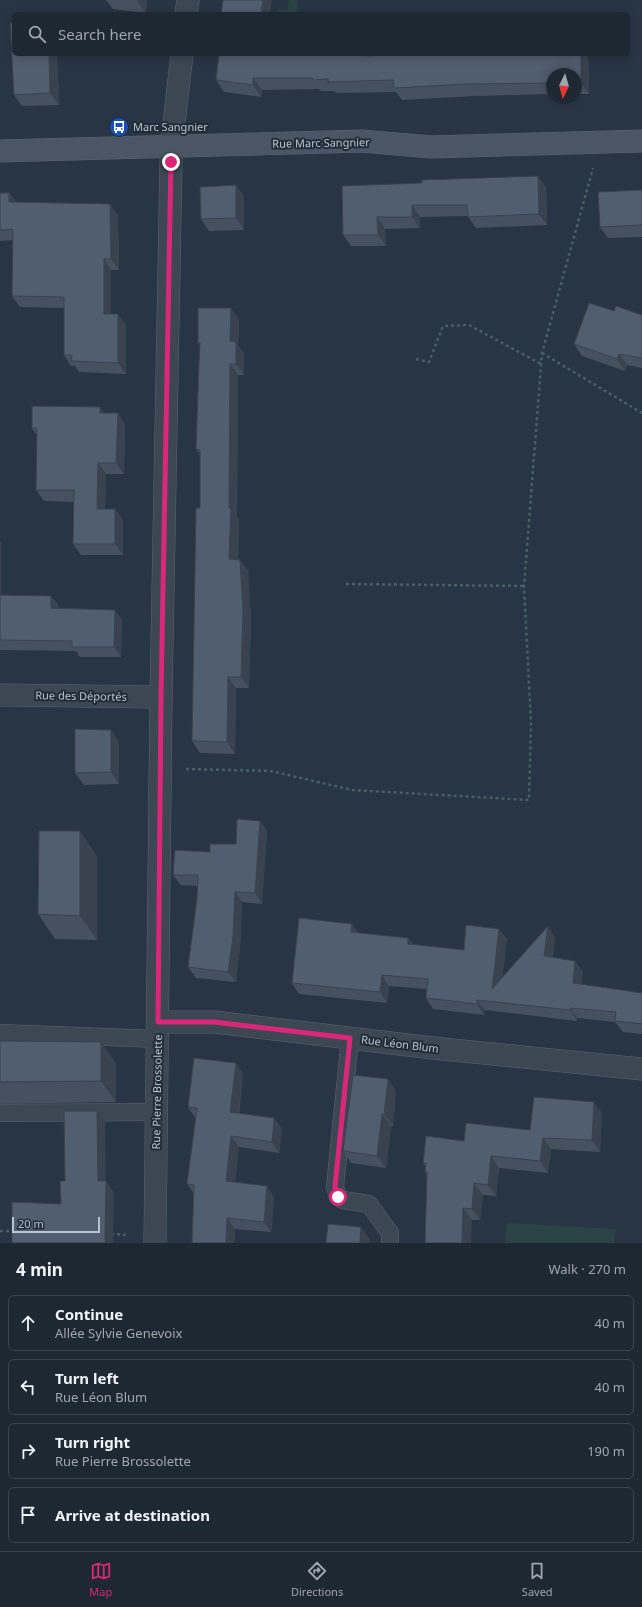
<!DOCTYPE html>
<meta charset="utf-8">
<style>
body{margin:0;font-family:"Noto Sans",sans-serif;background:#2b343f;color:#f1f3f6}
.compass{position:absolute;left:546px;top:68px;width:36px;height:36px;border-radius:50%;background:#1e2833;box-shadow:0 2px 10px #0003;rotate:185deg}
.scale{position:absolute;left:12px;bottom:10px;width:88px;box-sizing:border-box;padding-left:4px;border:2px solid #bac2cd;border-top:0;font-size:11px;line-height:14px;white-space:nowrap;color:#bac2cd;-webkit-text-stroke:3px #212c39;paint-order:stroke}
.stop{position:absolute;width:12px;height:12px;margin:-9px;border:3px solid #db2777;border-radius:50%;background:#fff}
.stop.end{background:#db2777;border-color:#fff;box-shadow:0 1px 4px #0008}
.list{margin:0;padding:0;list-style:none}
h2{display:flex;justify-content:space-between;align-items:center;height:52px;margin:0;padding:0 16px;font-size:17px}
h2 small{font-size:13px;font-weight:400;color:#a1a6ac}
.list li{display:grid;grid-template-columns:26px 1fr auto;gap:12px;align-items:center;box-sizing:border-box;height:56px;margin:0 8px 8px;padding:0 8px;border:1px solid #3c444e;border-radius:6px}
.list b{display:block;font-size:15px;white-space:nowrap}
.list p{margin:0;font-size:13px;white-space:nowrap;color:#a1a6ac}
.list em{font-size:13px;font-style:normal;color:#a1a6ac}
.icon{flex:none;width:22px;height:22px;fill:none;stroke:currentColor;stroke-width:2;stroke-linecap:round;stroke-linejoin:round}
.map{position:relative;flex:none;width:642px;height:1243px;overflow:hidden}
.search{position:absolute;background:#1e2833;box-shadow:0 2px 10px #0003;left:12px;right:12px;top:12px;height:44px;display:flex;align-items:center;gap:10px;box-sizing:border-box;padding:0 14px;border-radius:6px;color:#a1a6ac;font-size:15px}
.sheet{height:308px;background:#1e2833}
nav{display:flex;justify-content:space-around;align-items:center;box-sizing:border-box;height:56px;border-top:1px solid #3c444e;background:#1e2833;font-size:11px;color:#a1a6ac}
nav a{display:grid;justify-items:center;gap:2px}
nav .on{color:#db2777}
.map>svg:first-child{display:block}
.green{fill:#2a4345}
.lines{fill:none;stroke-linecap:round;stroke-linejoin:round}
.lane-casing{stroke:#5b6571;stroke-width:18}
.street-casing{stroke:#5b6571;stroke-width:23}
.secondary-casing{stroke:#5b6571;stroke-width:23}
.path{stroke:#486061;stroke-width:2.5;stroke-dasharray:3 3;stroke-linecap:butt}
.lane{stroke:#3c4753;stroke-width:17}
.street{stroke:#3c4753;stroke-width:22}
.secondary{stroke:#4a5666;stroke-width:22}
.wall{fill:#46515f}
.shaded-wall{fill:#39424e}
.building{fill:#515e6f;stroke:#39424e}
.route{stroke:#db2777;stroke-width:5}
.labels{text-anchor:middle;stroke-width:4;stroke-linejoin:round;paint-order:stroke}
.poi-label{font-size:11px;fill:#bac2cd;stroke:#212c39;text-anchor:start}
.street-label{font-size:11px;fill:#bac2cd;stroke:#212c39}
</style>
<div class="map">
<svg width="642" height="1243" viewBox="0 0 642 1243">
<rect width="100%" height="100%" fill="#283544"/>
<g class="green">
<polygon points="289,0 297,0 298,14 277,14 277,9 288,10"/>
<polygon points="507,1223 616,1229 614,1243 505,1243"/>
</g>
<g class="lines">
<defs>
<g id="lane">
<polyline points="0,1033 158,1039"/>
<polyline points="350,1038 335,1187 338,1197 343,1200 369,1204 390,1233 390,1243"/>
<polyline points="0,1113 157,1112"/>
</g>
<g id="street">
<polyline points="186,14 188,0"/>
<polyline points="0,695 161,697"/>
<polyline points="158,1022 214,1022 433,1048 642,1069"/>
<polyline points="155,1243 161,697 171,162 173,132 182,54"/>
</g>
<polyline id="secondary" points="0,151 362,141 431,147 642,141"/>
</defs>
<use href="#lane" class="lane-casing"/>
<use href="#street" class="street-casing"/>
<use href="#secondary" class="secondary-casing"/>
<g class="path">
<polyline points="542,353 642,413"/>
<polyline points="416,359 429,362 443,326 469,325 541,364"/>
<polyline points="346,584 524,586"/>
<polyline points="186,769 271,771 352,790 529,800 531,723 524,586 542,353 593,168"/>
<polyline points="0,1231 14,1231"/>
<polyline points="111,1234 128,1235"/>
</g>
<use href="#lane" class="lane"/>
<use href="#street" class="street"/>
<use href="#secondary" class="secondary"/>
</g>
<g class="wall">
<polygon points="106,0 147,0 146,13 113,9"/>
<polygon points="14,54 57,54 59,105 22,106 14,95"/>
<polygon points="219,54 372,54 372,56 412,54 588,54 589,94 576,94 576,74 552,74 552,94 474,96 402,100 396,92 336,93 334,91 321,91 319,89 262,90 261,97 224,92 216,80"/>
<polygon points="538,176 546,187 547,225 476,228 468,216 420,217 420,228 385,229 386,246 351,246 343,235 422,183"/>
<polygon points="236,185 244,197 244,230 209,231 201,219"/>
<polygon points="642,190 642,237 608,238 600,227"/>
<polygon points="0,193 9,193 16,202 118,215 119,270 111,270 111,314 126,325 126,374 79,372 75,366 71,366 64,355 64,308 20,307 12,296 13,240 0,241"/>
<polygon points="614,311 642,315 642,368 627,365 625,371 582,356 574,344"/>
<polygon points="239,319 238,346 244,353 244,375 238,375 237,517 239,519 238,559 240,560 248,571 251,621 249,688 236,688 235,754 200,753 192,741 200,508 200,454 196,449 199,364 200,345 198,343"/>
<polygon points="100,407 104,413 125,424 124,474 106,474 105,509 115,509 123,520 123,555 81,555 73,544 74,502 44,501 36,490 37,436 32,428"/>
<polygon points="0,542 1,543 1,595 51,596 59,606 58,608 115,610 122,620 121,657 80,657 76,651 0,650"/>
<polygon points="111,730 119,742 119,784 84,785 75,773"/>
<polygon points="260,821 267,831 262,904 242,902 240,947 236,982 196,978 188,967 197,899 198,886 181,885 173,875 210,852 236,844"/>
<polygon points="97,856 97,940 55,939 38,914"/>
<polygon points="499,929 507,939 502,977 555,937 553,957 575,961 583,972 581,984 642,993 642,1034 623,1032 615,1022 577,1018 577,1021 485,1010 484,1015 433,1009 426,998 427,989 389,986 387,1003 299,994 292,983 358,933 408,938 413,944 464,950"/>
<polygon points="0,1041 116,1063 116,1102 0,1104"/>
<polygon points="236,1063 243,1074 239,1114 274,1118 282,1129 279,1153 239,1147 235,1182 274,1197 271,1232 235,1229 234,1243 192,1243 194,1194 187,1184 196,1118 195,1117 188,1107"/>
<polygon points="388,1079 396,1091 393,1126 391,1126 386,1168 351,1163 343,1151"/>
<polygon points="602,1113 600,1152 551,1149 548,1173 499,1168 496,1196 483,1195 480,1220 472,1220 427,1175 425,1172 426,1167 423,1163 464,1141 530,1130"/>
</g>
<g class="shaded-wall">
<polygon points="137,0 147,0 146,13 137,1"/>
<polygon points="263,0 272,0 270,14 261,14"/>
<polygon points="49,54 57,54 59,105 50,93"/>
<polygon points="365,54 372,54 373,68 365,56"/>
<polygon points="581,54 588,54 589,94 581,82"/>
<polygon points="253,78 262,90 261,97 253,85"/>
<polygon points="538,176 546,187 547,225 539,214"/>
<polygon points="236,185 244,197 244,230 236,218"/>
<polygon points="9,193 17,203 9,202"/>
<polygon points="110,204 118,215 119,270 111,259"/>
<polygon points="412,205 420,217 420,228 412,217"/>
<polygon points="377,217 385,229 386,246 378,235"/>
<polygon points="104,259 111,270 111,325 104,314"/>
<polygon points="231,308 239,319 238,346 244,353 244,375 236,364 230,341"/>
<polygon points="118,314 126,325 126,374 118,363"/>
<polygon points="619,354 627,365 625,371 617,359"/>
<polygon points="230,364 238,375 237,517 239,519 237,571 229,559"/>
<polygon points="100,407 107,418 100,413"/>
<polygon points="118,413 125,424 124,474 116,463"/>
<polygon points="98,463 106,474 105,520 97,509"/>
<polygon points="115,509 123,520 123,555 115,544"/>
<polygon points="0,542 1,543 1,605 0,603"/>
<polygon points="240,560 248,571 251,621 249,688 241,677"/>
<polygon points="51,596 59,606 58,618 51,608"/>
<polygon points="115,610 122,620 121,657 114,647"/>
<polygon points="228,677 236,688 235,754 227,742"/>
<polygon points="111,730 119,742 119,784 111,772"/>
<polygon points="260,821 267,831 262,904 255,893"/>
<polygon points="80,831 97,856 97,940 80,916"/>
<polygon points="235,892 242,902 240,947 236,982 228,972"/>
<polygon points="352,924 360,934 351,932"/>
<polygon points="548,926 555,937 552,967 544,956"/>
<polygon points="499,929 507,939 500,1000 492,989"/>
<polygon points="408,938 416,949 408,944"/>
<polygon points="575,961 583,972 580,994 573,983"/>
<polygon points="382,975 389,986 387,1003 380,992"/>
<polygon points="477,1000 485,1010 484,1015 477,1004"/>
<polygon points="570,1008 577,1018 577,1021 570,1010"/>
<polygon points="101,1042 116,1063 116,1102 101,1081"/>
<polygon points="236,1063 243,1074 237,1123 230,1112"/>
<polygon points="388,1079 396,1091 393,1126 384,1114"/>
<polygon points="594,1102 602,1113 600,1152 592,1140"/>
<polygon points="97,1111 105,1122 106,1192 98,1181"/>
<polygon points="382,1114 391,1126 386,1168 377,1156"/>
<polygon points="274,1118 282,1129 279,1153 272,1142"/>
<polygon points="231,1136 239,1147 234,1192 226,1181"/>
<polygon points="543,1138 551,1149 548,1173 540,1161"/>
<polygon points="491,1156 499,1168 496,1196 488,1185"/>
<polygon points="106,1181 114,1192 113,1243 105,1243"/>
<polygon points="474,1183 483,1195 480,1220 472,1209"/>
<polygon points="267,1186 274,1197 271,1232 264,1222"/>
<polygon points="463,1208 472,1220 471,1243 462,1243"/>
<polygon points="227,1218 235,1229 234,1243 226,1243"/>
<polygon points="361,1227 370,1239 369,1243 360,1243"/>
</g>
<g class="building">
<polygon points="223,0 263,0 261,14 221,14"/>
<polygon points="10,23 14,23 14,54 49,54 50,93 14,95"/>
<polygon points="219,54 365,54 365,56 412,54 581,54 581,82 576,82 576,74 552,74 552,83 466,84 394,88 393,80 328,82 328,79 313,80 312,78 253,78 253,85 216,80"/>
<polygon points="538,176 539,214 468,217 467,205 412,205 412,217 377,217 378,235 343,235 342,186 422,183 422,180"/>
<polygon points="236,185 236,218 201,219 200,187"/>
<polygon points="642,190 642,225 600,227 598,192"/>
<polygon points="0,193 9,193 9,202 110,204 111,259 104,259 104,314 118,314 118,363 71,361 72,355 64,355 64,297 12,296 13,229 0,230"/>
<polygon points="589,303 614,311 616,306 642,315 642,358 619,354 617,359 574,344"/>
<polygon points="198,308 231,308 230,341 236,342 236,364 230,364 229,508 231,508 229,559 240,560 243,610 241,677 228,677 227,742 192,741 196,508 200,508 200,450 196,449 199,364 200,343 198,343"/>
<polygon points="32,406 100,407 100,413 118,413 116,463 98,463 97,509 115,509 115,544 73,544 74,490 36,490 37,428 32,428"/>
<polygon points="0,595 51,596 51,608 115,610 114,647 72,647 72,641 0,640"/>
<polygon points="75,729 111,730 111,772 75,773"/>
<polygon points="237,819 260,821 255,893 235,892 233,937 228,972 188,967 197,899 198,875 173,875 175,850 210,852 210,844 236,844"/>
<polygon points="39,831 80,831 80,916 38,914"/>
<polygon points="299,918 352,924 351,932 408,938 408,944 464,950 466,925 499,929 492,989 548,926 544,956 575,961 573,983 642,993 642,1024 615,1021 616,1012 570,1008 570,1010 477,1000 477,1004 426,998 428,979 382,975 380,992 292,983"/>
<polygon points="0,1041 101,1042 101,1081 0,1082"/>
<polygon points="194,1058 236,1063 230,1112 274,1118 272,1142 231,1136 226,1181 267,1186 264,1222 227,1218 226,1243 192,1243 194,1185 187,1184 197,1108 188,1107"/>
<polygon points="353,1075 388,1079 384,1114 382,1114 377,1156 343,1151"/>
<polygon points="534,1097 594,1102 592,1140 543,1138 540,1161 491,1156 488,1185 474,1183 472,1209 463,1208 462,1243 425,1243 427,1172 425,1172 426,1163 423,1163 426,1136 464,1141 466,1123 530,1130"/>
<polygon points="64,1111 97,1111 98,1181 106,1181 105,1243 12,1243 12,1202 61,1204 60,1181 65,1181"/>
<polygon points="328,1224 361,1227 360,1243 326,1243"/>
</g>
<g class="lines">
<polyline class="route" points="171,162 161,697 158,1022 214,1022 350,1038 335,1187 338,1197"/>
</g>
<defs>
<symbol id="bus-disc" viewBox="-11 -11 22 22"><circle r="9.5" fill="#1a4fb4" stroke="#212c39"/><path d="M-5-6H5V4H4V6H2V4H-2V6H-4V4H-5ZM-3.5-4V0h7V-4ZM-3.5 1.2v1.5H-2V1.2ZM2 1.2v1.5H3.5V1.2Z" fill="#fff"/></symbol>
</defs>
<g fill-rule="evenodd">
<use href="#bus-disc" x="108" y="116" width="22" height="22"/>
</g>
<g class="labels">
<g class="poi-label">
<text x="133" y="131">Marc Sangnier</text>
</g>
<g class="street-label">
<text transform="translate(321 143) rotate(-1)" y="4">Rue Marc Sangnier</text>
<text transform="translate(81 696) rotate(1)" y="4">Rue des Déportés</text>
<text transform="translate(400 1044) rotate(7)" y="4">Rue Léon Blum</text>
<text transform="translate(157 1092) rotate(-89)" y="4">Rue Pierre Brossolette</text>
</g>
</g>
</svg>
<svg class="compass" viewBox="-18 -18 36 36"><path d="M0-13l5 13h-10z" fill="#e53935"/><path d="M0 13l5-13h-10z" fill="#a1a6ac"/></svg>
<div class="scale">20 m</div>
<div class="stop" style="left:338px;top:1197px"></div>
<div class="stop end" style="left:171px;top:162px"></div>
<div class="search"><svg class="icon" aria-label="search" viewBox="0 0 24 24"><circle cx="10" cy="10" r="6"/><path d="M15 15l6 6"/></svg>Search here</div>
</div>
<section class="sheet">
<h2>4 min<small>Walk · 270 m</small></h2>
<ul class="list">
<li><svg class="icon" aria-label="ahead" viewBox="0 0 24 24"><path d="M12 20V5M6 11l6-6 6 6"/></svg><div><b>Continue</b><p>Allée Sylvie Genevoix</p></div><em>40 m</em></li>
<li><svg class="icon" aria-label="left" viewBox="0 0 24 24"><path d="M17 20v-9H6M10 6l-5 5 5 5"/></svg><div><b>Turn left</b><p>Rue Léon Blum</p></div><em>40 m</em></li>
<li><svg class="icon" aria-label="right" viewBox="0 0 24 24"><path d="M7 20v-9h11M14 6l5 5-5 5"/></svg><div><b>Turn right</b><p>Rue Pierre Brossolette</p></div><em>190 m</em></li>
<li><svg class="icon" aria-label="arrive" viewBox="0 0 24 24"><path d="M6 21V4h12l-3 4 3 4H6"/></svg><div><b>Arrive at destination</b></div></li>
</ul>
</section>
<nav>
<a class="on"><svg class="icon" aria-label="map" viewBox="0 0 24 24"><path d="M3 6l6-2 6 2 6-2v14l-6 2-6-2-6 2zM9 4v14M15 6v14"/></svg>Map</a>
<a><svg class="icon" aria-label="directions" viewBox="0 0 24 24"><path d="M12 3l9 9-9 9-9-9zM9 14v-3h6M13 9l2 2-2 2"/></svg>Directions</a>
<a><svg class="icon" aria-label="saved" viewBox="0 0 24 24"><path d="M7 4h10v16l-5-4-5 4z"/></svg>Saved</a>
</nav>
